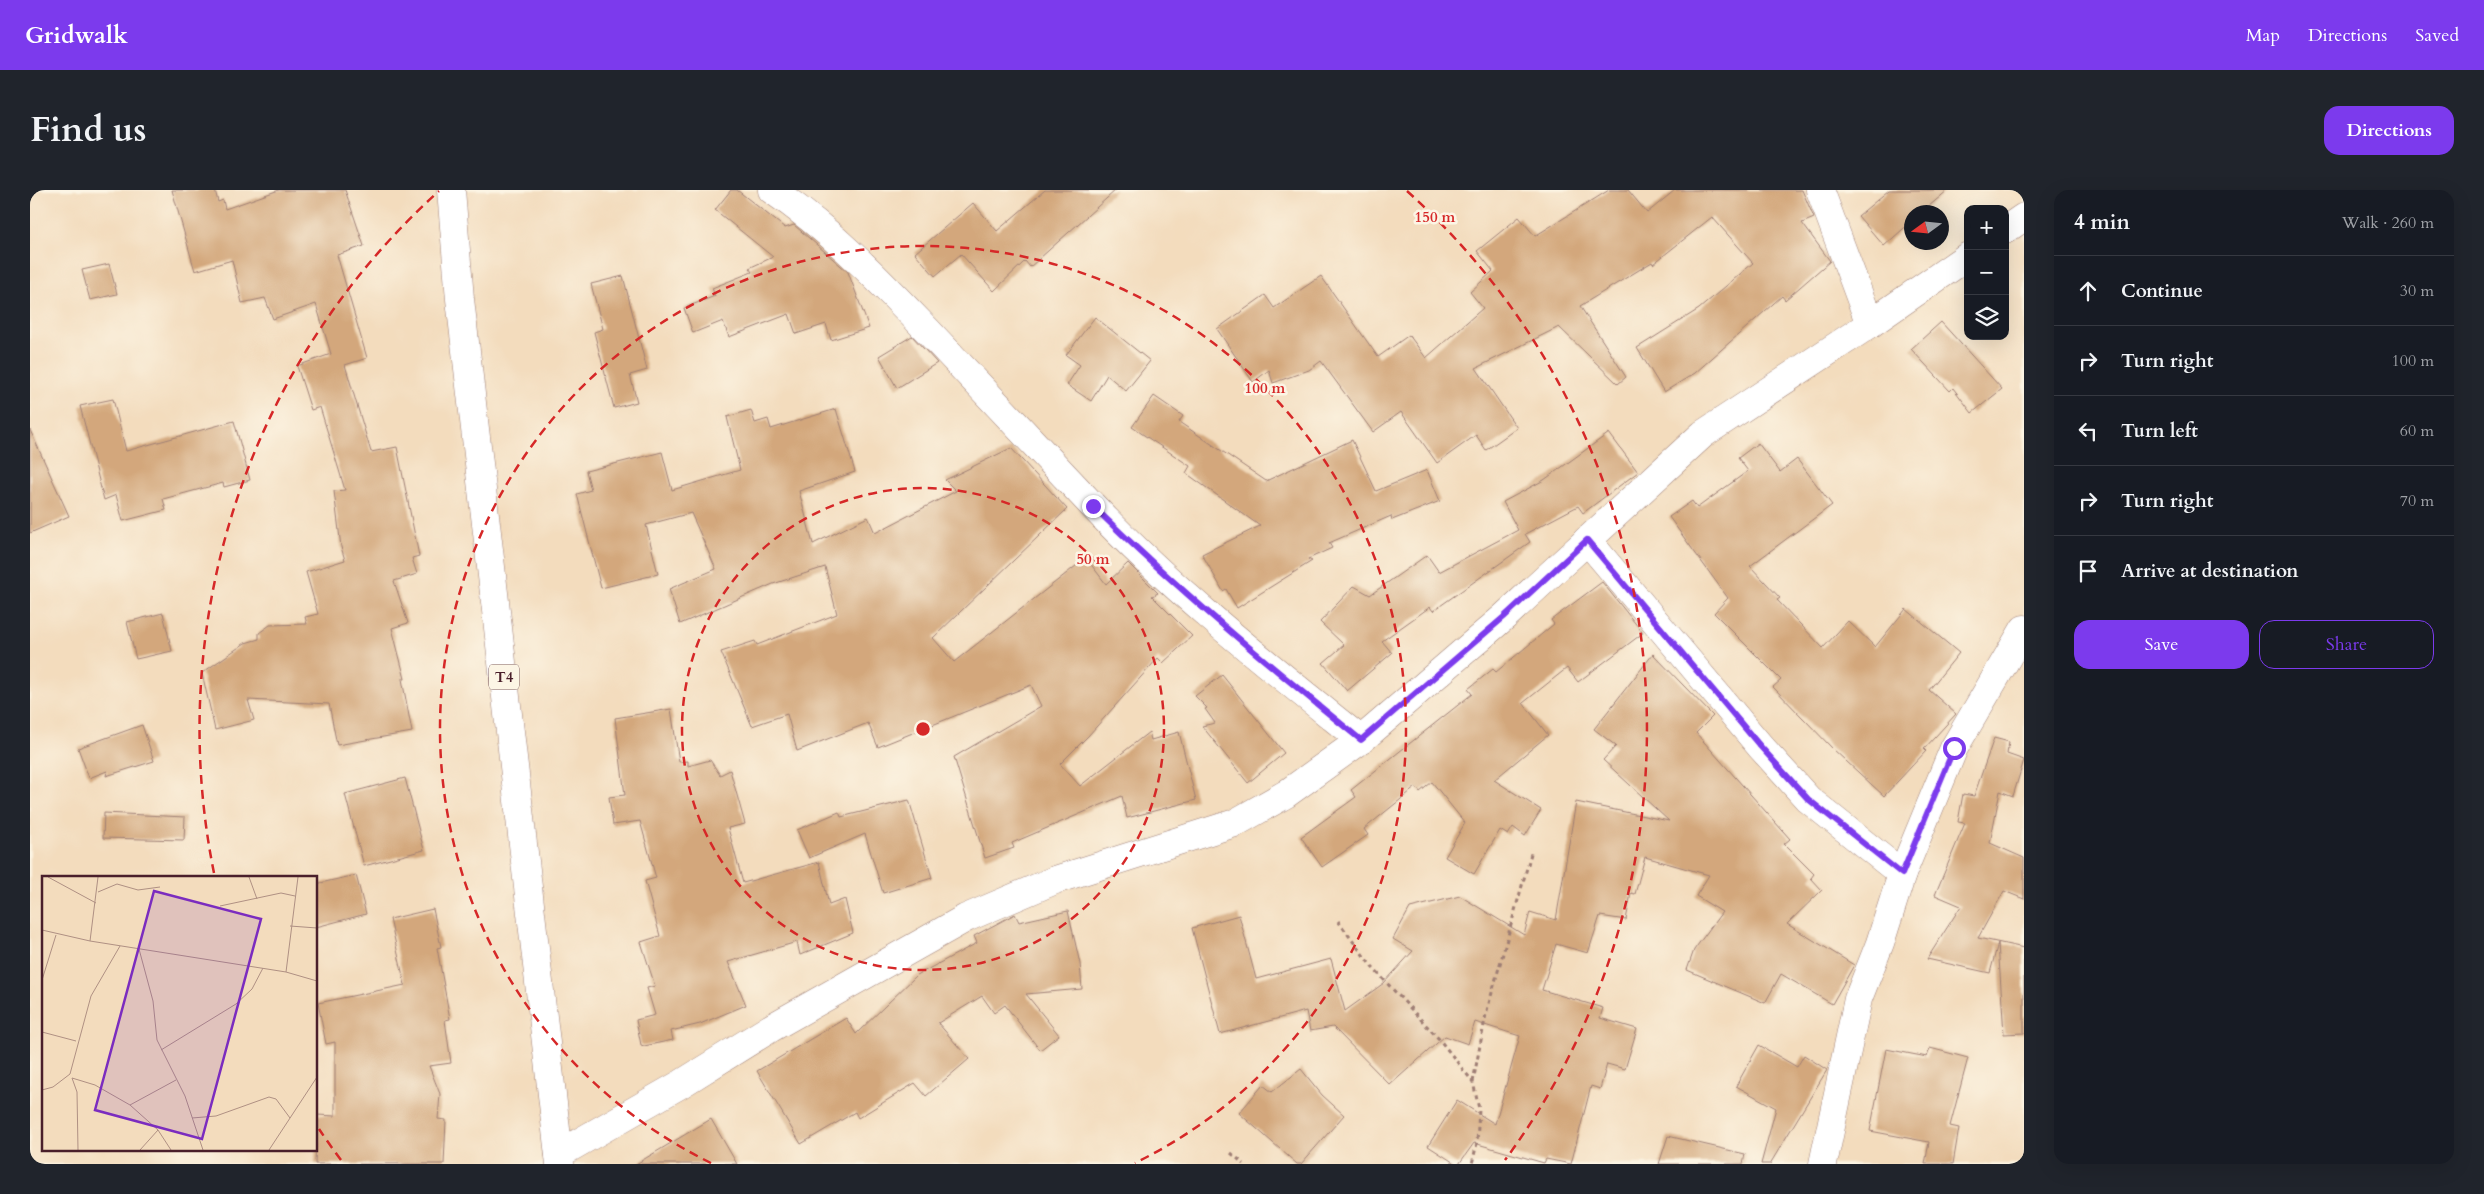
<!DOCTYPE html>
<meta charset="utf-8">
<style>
body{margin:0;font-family:Cardo,serif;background:#20242c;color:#f1f3f6}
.controls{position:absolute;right:15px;top:15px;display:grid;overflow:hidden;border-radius:10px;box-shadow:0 5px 20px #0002}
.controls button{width:45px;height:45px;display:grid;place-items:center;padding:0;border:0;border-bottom:1px solid #363941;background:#171b24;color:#f1f3f6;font:25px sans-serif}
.compass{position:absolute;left:1874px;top:15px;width:45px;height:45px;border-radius:50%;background:#171b24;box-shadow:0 5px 20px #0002;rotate:255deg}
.stop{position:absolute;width:15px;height:15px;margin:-11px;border:4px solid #7c3aed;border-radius:50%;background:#fff}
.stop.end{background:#7c3aed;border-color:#fff;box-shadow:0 1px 5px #0008}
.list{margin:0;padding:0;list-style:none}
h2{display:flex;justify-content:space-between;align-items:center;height:65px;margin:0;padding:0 20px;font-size:21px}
h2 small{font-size:16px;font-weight:400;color:#9ea1a6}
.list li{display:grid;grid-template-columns:32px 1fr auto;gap:15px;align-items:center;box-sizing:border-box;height:70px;padding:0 20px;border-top:1px solid #363941}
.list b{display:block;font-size:19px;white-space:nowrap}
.list em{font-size:16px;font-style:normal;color:#9ea1a6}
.actions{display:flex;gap:10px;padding:15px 20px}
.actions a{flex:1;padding:11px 0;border:1px solid #7c3aed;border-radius:15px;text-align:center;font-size:18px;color:#7c3aed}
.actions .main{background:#7c3aed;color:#fff}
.icon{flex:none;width:28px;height:28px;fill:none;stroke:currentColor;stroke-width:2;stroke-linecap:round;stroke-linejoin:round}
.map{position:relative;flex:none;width:1994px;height:974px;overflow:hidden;border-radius:15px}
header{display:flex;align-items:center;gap:30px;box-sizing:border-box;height:70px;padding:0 25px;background:#7c3aed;color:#fff}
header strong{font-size:24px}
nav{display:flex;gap:28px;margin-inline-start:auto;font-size:18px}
.intro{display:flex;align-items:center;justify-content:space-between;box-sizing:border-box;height:120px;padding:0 30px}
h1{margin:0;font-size:35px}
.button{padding:12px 22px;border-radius:15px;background:#7c3aed;color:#fff;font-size:18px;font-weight:700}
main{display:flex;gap:30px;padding:0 30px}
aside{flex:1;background:#171b24;border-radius:15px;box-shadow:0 5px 20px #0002}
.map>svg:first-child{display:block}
.building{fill:#d3a77c}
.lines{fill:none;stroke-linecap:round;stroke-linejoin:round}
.minor-casing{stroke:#9e7e74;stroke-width:29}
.highway-casing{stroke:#9e7e74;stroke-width:29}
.path{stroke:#9e7e74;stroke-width:3;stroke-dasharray:4 4;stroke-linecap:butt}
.minor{stroke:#fff;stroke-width:28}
.highway{stroke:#fff;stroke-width:28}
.route{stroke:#7c3aed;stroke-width:6}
.ring{fill:none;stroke:#d62828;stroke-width:2.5;stroke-dasharray:9 6}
.labels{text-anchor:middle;stroke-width:5;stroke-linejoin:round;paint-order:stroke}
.shield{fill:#fcf5e5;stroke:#7f5f63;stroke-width:1}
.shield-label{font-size:15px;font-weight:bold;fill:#4a1f2b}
.inset-road{fill:none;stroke:#af9083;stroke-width:1}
.view{fill:#7b2cbf;fill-opacity:0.15;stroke:#7b2cbf;stroke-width:2.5}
.inset-edge{fill:none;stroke:#4a1f2b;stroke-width:2.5}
.centre{fill:#d62828;stroke:#fcf5e5;stroke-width:2.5}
.ring-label{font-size:15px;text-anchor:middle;font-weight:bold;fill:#d62828;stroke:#fcf5e5;stroke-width:5;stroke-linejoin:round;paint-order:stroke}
</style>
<header>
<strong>Gridwalk</strong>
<nav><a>Map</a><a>Directions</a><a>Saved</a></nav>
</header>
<div class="intro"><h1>Find us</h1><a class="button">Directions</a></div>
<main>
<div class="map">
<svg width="1994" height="974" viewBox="0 0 1994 974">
<rect width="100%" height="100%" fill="#fcf5e5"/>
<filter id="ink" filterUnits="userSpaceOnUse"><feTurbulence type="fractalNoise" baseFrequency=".02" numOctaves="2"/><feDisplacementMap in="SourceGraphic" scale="10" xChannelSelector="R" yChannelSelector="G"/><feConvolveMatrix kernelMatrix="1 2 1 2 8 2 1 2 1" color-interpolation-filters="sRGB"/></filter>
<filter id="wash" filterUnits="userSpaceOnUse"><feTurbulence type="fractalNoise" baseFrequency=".0096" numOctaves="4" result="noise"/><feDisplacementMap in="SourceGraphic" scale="20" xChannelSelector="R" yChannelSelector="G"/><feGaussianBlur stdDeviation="1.12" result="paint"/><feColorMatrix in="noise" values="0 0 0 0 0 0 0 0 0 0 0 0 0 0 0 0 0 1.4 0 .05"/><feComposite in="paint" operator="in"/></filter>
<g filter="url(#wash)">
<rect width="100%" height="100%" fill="#f3dcbd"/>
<g id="blocks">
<g class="building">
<polygon points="142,0 185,0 188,12 193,10 195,19 249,0 315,0 334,56 307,65 337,168 315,175 341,262 367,257 389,366 382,368 387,384 364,391 378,433 362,438 375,489 372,489 382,542 307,555 299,514 218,510 224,530 185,540 172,483 215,453 229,449 229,443 240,435 277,434 275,427 288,424 276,382 315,370 311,357 304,301 315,300 290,217 281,220 267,176 301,164 286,114 243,129 235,108 212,113 202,70 165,81"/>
<polygon points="701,0 707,0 755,38 764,35 818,82 839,138 801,150 796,134 766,144 759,124 699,147 693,131 663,143 654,118 685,106 682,98 722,82 719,78 743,67 685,20"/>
<polygon points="1015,0 1086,0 1000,77 995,71 964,101 931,64 905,86 885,63 943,13 967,41"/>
<polygon points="1579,0 1598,0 1617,23 1645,0 1772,0 1784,28 1772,33 1800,71 1755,110 1752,106 1665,183 1634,202 1607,158 1669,119 1723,73 1682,27 1623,74 1622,72 1550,116 1596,187 1588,194 1529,137 1446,178 1487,238 1456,260 1446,245 1407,273 1371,222 1343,242 1291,171 1279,180 1243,193 1239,180 1223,192 1187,139 1235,105 1244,118 1291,86 1348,167 1379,145 1396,168 1453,118 1440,102 1463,81 1447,61 1489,27 1505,46"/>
<polygon points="1859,0 1918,0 1892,22 1882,22 1882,31 1854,56 1828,26"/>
<polygon points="79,74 87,104 60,110 52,80"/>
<polygon points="593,86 617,180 600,185 607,212 584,218 564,142 573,139 561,94"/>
<polygon points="1065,127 1120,171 1096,201 1077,185 1061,211 1037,195 1050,175 1036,165"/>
<polygon points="1911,132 1972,199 1942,223 1923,198 1920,201 1881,159"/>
<polygon points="882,146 907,173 867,198 849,166"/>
<polygon points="1124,206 1153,226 1149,232 1236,291 1322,250 1346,301 1397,280 1410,311 1362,330 1361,326 1299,353 1302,358 1278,369 1282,371 1207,418 1196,399 1193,401 1172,364 1230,336 1156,283 1160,276 1102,237"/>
<polygon points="83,209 96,261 204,231 220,290 194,297 193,293 133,309 136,320 93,331 86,305 74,310 50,216"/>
<polygon points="806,219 825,282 769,301 783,354 838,327 845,343 926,301 915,290 981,258 1037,319 903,448 924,472 1056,368 1076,394 1098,373 1128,403 1122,406 1162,446 1133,473 1128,468 1058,546 1030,574 1050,596 1119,542 1121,550 1149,542 1166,610 1097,628 1092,606 982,653 984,658 955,668 924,567 1011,516 1001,495 848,557 838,533 767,561 757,524 722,536 691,462 725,451 727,455 807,424 795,377 743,394 650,434 639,399 686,379 661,323 616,335 628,384 571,398 547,304 561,300 556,281 632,262 642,300 710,280 697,227 721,220 725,233 738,229 741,239"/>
<polygon points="0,240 39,326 0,343"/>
<polygon points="1579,243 1608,282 1553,323 1548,316 1495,344 1500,352 1403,421 1400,417 1352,451 1362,463 1317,501 1293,473 1314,455 1290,432 1324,396 1340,405 1397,365 1409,382 1488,340 1473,312 1514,290"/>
<polygon points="1728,253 1750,282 1767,269 1802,315 1720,376 1750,408 1747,410 1793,458 1818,431 1845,457 1876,419 1929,463 1899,500 1926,524 1894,559 1896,561 1854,606 1803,559 1743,497 1751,490 1684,423 1698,408 1639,327 1662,311 1667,318 1718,281 1708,268"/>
<polygon points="1572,392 1613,443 1548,492 1537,478 1493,513 1518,545 1464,590 1511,620 1495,646 1483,637 1478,645 1470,640 1444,684 1415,667 1435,633 1402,592 1390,602 1386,597 1334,639 1338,645 1292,677 1271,647 1326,607 1321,600 1442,504 1438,499 1463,479 1466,482 1524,434 1521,430"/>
<polygon points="133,423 142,461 106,469 97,432"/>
<polygon points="1623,464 1683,526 1666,543 1760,649 1754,654 1784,684 1781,688 1792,700 1757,734 1824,775 1802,814 1751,784 1735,813 1657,780 1664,760 1692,722 1666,706 1679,685 1615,667 1605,704 1601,703 1596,730 1570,726 1558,763 1526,754 1512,800 1573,818 1570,828 1607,839 1595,879 1577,874 1570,899 1561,896 1541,974 1516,969 1514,973 1444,953 1429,974 1426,974 1398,956 1427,910 1465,934 1490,846 1445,832 1438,854 1415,846 1360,895 1303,837 1280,841 1276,821 1190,844 1162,738 1209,725 1226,789 1301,769 1315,821 1354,793 1383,761 1363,749 1380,718 1430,706 1494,745 1500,722 1526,730 1546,612 1639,631 1573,570 1586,556 1564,539"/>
<polygon points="1192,485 1254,563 1218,593 1172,536 1185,533 1175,519 1177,518 1165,506"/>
<polygon points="641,519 649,572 658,571 658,576 680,570 690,585 700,580 715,634 698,638 713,693 789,672 799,715 815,709 823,743 770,765 767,752 698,772 716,815 670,834 641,841 643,850 614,856 611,855 606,830 625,825 617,798 625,796 611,752 630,746 615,691 626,688 610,631 583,635 579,607 595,605 585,528"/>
<polygon points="112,535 124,571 76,586 77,581 59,588 48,558"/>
<polygon points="1964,548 1979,552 1977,564 1994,570 1983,606 1970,601 1960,653 1994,668 1994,709 1974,701 1948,748 1994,758 1994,843 1974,844 1968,753 1960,783 1897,769 1931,716 1905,705 1935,633 1928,632 1933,604 1944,606"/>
<polygon points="375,588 394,660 334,676 315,604"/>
<polygon points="879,610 902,688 853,703 835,644 779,668 767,640 809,622 811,627"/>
<polygon points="74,623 155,627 154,650 73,648"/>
<polygon points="326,685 336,724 286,737 286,694"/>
<polygon points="403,719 411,757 407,758 420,829 415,830 421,873 399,876 410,904 408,929 416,930 414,974 285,974 287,925 305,926 305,852 296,854 288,813 375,795 360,729"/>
<polygon points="1038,721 1050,774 1052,799 996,804 1029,845 1010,860 975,815 964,823 952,806 908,833 939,869 896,906 885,893 828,928 825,922 771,954 727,881 816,828 826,844 887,785 947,753 944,746 985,724 989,732"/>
<polygon points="1729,855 1767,877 1774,865 1797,880 1740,974 1731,974 1746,918 1706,896"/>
<polygon points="1900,858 1938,868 1920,936 1929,938 1923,974 1895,974 1899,952 1840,941 1856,859 1897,867"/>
<polygon points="1271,879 1292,905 1314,925 1271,974 1267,974 1209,923 1233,895 1242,902"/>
<polygon points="681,929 707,974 606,974"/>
<polygon points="1638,946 1715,964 1713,974 1629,974"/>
</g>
</g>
</g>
<g filter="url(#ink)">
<use href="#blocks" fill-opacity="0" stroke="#9e7e74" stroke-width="1"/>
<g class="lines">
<defs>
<g id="minor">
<path d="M742,0C801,40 849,90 898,141C953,199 1008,257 1062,315C1144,402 1239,476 1331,550"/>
<polyline points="1790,0 1840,134"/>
<polyline points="1975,40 1994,27"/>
<polyline points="1557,350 1730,556 1778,609 1872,684"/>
<polyline points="529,964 651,894 741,838 936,728 1025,690 1205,633 1256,604 1331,550 1474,427 1673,244 1840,134 1938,66"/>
<polyline points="1793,974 1828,809 1850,753 1872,684 1924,558 1994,439"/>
</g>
<polyline id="highway" points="421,0 430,109 530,974"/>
</defs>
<use href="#minor" class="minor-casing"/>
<use href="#highway" class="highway-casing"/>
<g class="path">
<polyline points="1308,731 1342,777 1409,849 1443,892 1449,919 1447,953 1442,974"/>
<polyline points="1443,892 1456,824 1502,660"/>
<polyline points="1201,963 1214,974"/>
</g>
<use href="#minor" class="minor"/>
<use href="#highway" class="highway"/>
</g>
</g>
<g class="lines" filter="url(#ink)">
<path class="route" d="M1063,316C1148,400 1239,475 1331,550L1474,427L1557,350L1730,556L1778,609L1872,684L1924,558"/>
</g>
<g class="ring">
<circle cx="893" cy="539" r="241"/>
<path d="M681 973A483 483 0 1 1 1105 973"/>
<path d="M311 970A724 724 0 0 1 289 939M184 683A724 724 0 0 1 409 1M1377 1A724 724 0 0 1 1475 970"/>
</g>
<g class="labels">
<rect class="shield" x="459" y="474.5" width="30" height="25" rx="4"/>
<g class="shield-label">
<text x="474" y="492">T4</text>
</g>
</g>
<g transform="translate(12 686)">
<rect width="275" height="275" fill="#f3dcbd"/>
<path class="inset-road" d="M6,1L54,27M207,1L215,23M56,16L75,8L96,14L118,11M178,30L239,17L253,20M248,50L275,52M0,54L48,65L244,96L275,105M48,65L56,1M97,73L111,125L115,164L143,220L161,274M244,96L256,1M0,104L14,59M0,156L34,165M119,174L194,128L210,113L221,92M30,202L53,209L88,229L116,254L129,274M30,202L35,216L36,274M0,214L11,211L28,198L49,120L78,70M88,229L134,204M150,242L174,240L227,221L234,223L248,242M98,274L116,254M227,274L275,201"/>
<path class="view" d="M112,15L219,43L160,263L53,234Z"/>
<rect width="275" height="275" class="inset-edge"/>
</g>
<circle cx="893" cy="539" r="8" class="centre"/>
<g class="ring-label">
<text x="1405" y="32">150 m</text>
<text x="1235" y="203">100 m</text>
<text x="1063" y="374">50 m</text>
</g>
</svg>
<div class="controls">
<button>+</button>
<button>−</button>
<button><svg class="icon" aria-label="layers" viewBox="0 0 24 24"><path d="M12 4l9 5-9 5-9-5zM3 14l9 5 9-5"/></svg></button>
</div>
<svg class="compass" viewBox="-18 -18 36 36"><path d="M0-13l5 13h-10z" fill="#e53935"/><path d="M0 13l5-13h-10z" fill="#9ea1a6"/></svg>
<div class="stop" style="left:1924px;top:558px"></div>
<div class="stop end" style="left:1063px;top:316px"></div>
</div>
<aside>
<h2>4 min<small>Walk · 260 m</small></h2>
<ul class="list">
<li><svg class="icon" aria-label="ahead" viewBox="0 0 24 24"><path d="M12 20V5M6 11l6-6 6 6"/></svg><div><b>Continue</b></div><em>30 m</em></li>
<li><svg class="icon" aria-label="right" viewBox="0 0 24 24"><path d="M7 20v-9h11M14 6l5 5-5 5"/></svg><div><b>Turn right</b></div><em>100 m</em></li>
<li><svg class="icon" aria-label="left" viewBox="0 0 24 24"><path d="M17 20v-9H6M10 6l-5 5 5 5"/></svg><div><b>Turn left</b></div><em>60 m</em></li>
<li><svg class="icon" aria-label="right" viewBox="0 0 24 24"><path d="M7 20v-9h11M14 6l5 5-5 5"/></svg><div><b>Turn right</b></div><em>70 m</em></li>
<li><svg class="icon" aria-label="arrive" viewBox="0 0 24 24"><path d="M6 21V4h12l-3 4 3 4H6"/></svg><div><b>Arrive at destination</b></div></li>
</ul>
<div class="actions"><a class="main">Save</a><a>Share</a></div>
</aside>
</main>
